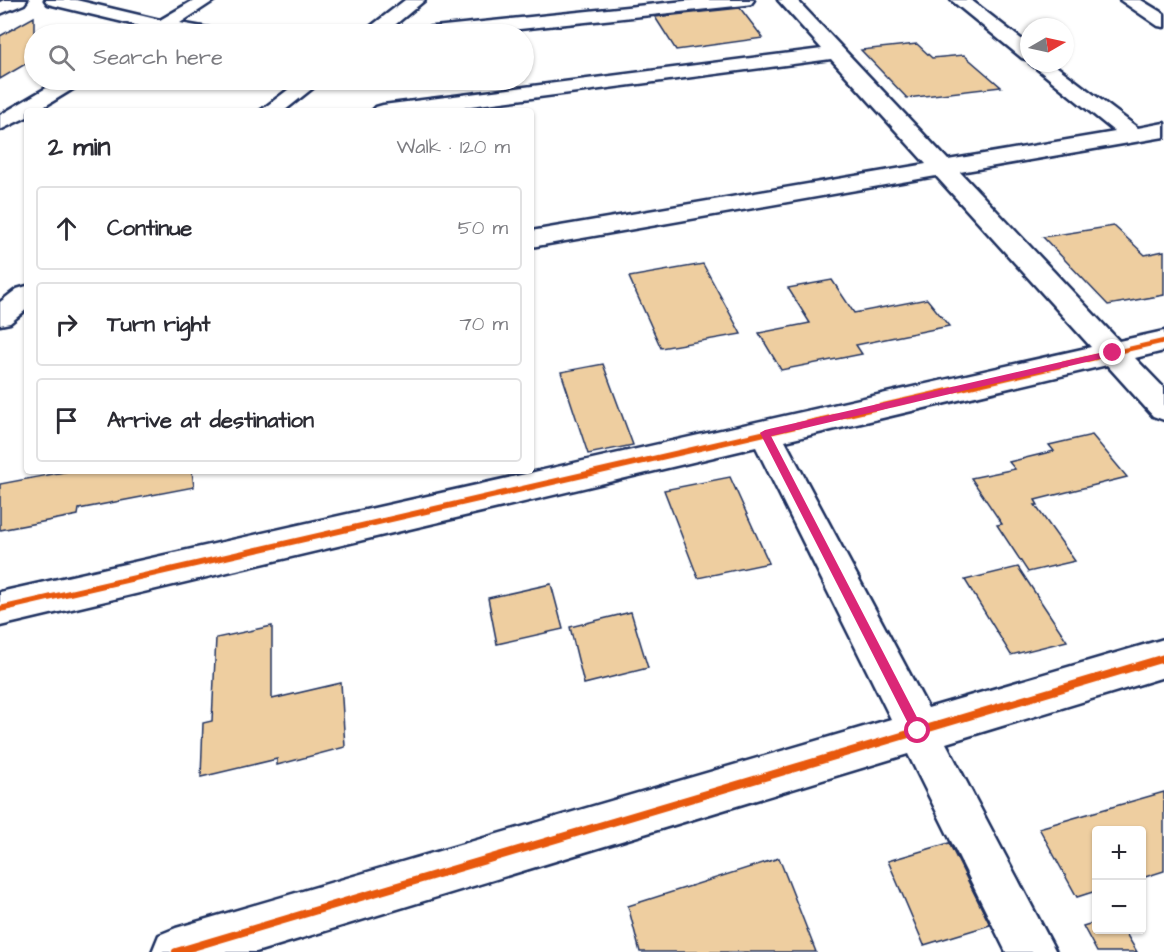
<!DOCTYPE html>
<meta charset="utf-8">
<style>
body{margin:0;font-family:"Architects Daughter",sans-serif;background:#f2f2f3;color:#2b2b33}
.controls{position:absolute;right:18px;bottom:18px;display:grid;overflow:hidden;border-radius:6px;box-shadow:0 2px 4px #0004}
.controls button{width:54px;height:54px;display:grid;place-items:center;padding:0;border:0;border-bottom:2px solid #e1e1e2;background:#fff;color:#2b2b33;font:30px sans-serif}
.compass{position:absolute;left:1020px;top:18px;width:54px;height:54px;border-radius:50%;background:#fff;box-shadow:0 2px 4px #0004;rotate:81deg}
.stop{position:absolute;width:18px;height:18px;margin:-14px;border:4px solid #db2777;border-radius:50%;background:#fff}
.stop.end{background:#db2777;border-color:#fff;box-shadow:0 2px 6px #0008}
.list{margin:0;padding:0;list-style:none}
h2{display:flex;justify-content:space-between;align-items:center;height:78px;margin:0;padding:0 24px;font-size:26px}
h2 small{font-size:20px;font-weight:400;color:#7c7c81}
.list li{display:grid;grid-template-columns:39px 1fr auto;gap:18px;align-items:center;box-sizing:border-box;height:84px;margin:0 12px 12px;padding:0 12px;border:2px solid #e1e1e2;border-radius:6px}
.list b{display:block;font-size:22px;white-space:nowrap}
.list em{font-size:20px;font-style:normal;color:#7c7c81}
.icon{flex:none;width:33px;height:33px;fill:none;stroke:currentColor;stroke-width:2;stroke-linecap:round;stroke-linejoin:round}
.map{position:relative;flex:none;width:1164px;height:952px;overflow:hidden}
.search{position:absolute;background:#fff;box-shadow:0 2px 4px #0004;left:24px;top:24px;width:510px;height:66px;display:flex;align-items:center;gap:15px;box-sizing:border-box;padding:0 21px;border-radius:33px;color:#7c7c81;font-size:22px}
.panel{position:absolute;background:#fff;box-shadow:0 2px 4px #0004;left:24px;top:108px;width:510px;height:366px;border-radius:6px}
.map>svg:first-child{display:block}
.building{fill:#eecea0;stroke:#1b2f5e;stroke-width:1.5}
.lines{fill:none;stroke-linecap:round;stroke-linejoin:round}
.minor-casing{stroke:#1b2f5e;stroke-width:5}
.minor{fill:#fff;fill-rule:evenodd}
.cycleway-far2-casing{stroke:#fff;stroke-width:8}
.cycleway-far1-casing{stroke:#fff;stroke-width:10}
.cycleway-casing{stroke:#fff;stroke-width:11}
.cycleway-far2{stroke:#e8590c;stroke-width:4.5}
.cycleway-far1{stroke:#e8590c;stroke-width:6}
.cycleway{stroke:#e8590c;stroke-width:8}
.route{fill:#db2777}
</style>
<div class="map">
<svg width="1164" height="952" viewBox="0 0 1164 952">
<rect width="100%" height="100%" fill="#fff"/>
<filter id="ink" filterUnits="userSpaceOnUse"><feTurbulence type="fractalNoise" baseFrequency=".0167" numOctaves="2"/><feDisplacementMap in="SourceGraphic" scale="12" xChannelSelector="R" yChannelSelector="G"/><feConvolveMatrix kernelMatrix="1 2 1 2 8 2 1 2 1" color-interpolation-filters="sRGB"/></filter>
<g filter="url(#ink)">
<g class="building">
<polygon points="740,8 763,38 676,50 655,17"/>
<polygon points="34,17 34,59 0,79 0,36"/>
<polygon points="917,44 932,58 964,55 1001,87 907,98 861,50"/>
<polygon points="1114,226 1145,255 1164,251 1164,295 1108,305 1043,237"/>
<polygon points="703,264 741,334 661,348 629,277"/>
<polygon points="832,280 854,313 927,299 949,326 856,345 862,354 781,370 759,333 810,323 788,288"/>
<polygon points="603,364 633,445 588,454 561,372"/>
<polygon points="1092,435 1127,477 1035,500 1038,505 1035,505 1075,561 1028,572 997,525 1002,524 971,478 1015,469 1009,462 1054,451 1049,445"/>
<polygon points="69,471 192,471 194,487 79,509 78,515 0,530 0,484"/>
<polygon points="730,477 769,563 698,578 664,490"/>
<polygon points="1018,567 1067,641 1011,655 965,580"/>
<polygon points="551,584 563,629 497,644 488,598"/>
<polygon points="631,612 648,668 584,684 570,627"/>
<polygon points="272,626 272,699 341,683 345,747 277,765 277,759 201,777 203,723 212,721 216,638"/>
<polygon points="1164,792 1164,871 1142,878 1142,831 1096,831 1096,891 1077,897 1039,828"/>
<polygon points="949,843 990,925 924,945 888,861"/>
<polygon points="779,858 816,952 640,952 628,906"/>
<polygon points="1096,922 1096,930 1124,930 1137,952 1097,952 1083,926"/>
</g>
<g class="lines">
<defs>
<g id="minor">
<polygon points="4,0 27,0 24,4 0,14 0,2"/>
<polygon points="45,0 76,0 160,20 194,0 215,0 180,23 219,30 221,34 181,34 166,32 152,34 147,30 148,28 48,4"/>
<polygon points="405,0 425,0 384,34 364,34 366,30"/>
<polygon points="695,0 754,0 751,4 745,5 472,34 415,34 417,30 424,28"/>
<polygon points="778,0 797,0 948,160 1115,132 1030,63 1052,63 1138,128 1164,123 1164,137 960,172 1119,341 1164,331 1164,351 1135,358 1164,388 1164,420 1153,416 1107,365 785,441 928,708 1164,639 1164,677 946,743 1056,952 1006,952 908,754 256,952 152,952 159,935 176,928 891,719 756,447 0,626 0,592 1091,347 936,176 531,247 531,231 926,164 831,59 432,111 372,111 376,107 383,105 822,49"/>
<polygon points="951,0 971,0 1029,45 1029,60 1022,58"/>
<polygon points="1120,0 1141,0 1164,14 1164,27 1158,26"/>
<polygon points="60,80 84,80 81,84 37,111 27,111 27,117 0,130 0,115"/>
<polygon points="301,80 323,80 284,111 260,111"/>
<polygon points="27,286 27,309 10,323 0,325 0,302 17,289"/>
</g>
</defs>
<use href="#minor" class="minor-casing"/>
<use href="#minor" class="minor"/>
<defs>
<polyline id="cycleway-far2" points="1090,358 1164,341"/>
<polyline id="cycleway-far1" points="0,609 1096,357"/>
<polyline id="cycleway" points="176,952 1164,658"/>
</defs>
<use href="#cycleway-far2" class="cycleway-far2-casing"/>
<use href="#cycleway-far1" class="cycleway-far1-casing"/>
<use href="#cycleway" class="cycleway-casing"/>
<use href="#cycleway-far2" class="cycleway-far2"/>
<use href="#cycleway-far1" class="cycleway-far1"/>
<use href="#cycleway" class="cycleway"/>
</g>
</g>
<polygon class="route" points="1113,350 1117,353 1116,355 771,436 922,727 922,735 914,735 760,433 765,430"/>
</svg>
<div class="controls">
<button>+</button>
<button>−</button>
</div>
<svg class="compass" viewBox="-18 -18 36 36"><path d="M0-13l5 13h-10z" fill="#e53935"/><path d="M0 13l5-13h-10z" fill="#7c7c81"/></svg>
<div class="stop" style="left:918px;top:731px"></div>
<div class="stop end" style="left:1113px;top:353px"></div>
<div class="search"><svg class="icon" aria-label="search" viewBox="0 0 24 24"><circle cx="10" cy="10" r="6"/><path d="M15 15l6 6"/></svg>Search here</div>
<section class="panel">
<h2>2 min<small>Walk · 120 m</small></h2>
<ul class="list">
<li><svg class="icon" aria-label="ahead" viewBox="0 0 24 24"><path d="M12 20V5M6 11l6-6 6 6"/></svg><div><b>Continue</b></div><em>50 m</em></li>
<li><svg class="icon" aria-label="right" viewBox="0 0 24 24"><path d="M7 20v-9h11M14 6l5 5-5 5"/></svg><div><b>Turn right</b></div><em>70 m</em></li>
<li><svg class="icon" aria-label="arrive" viewBox="0 0 24 24"><path d="M6 21V4h12l-3 4 3 4H6"/></svg><div><b>Arrive at destination</b></div></li>
</ul>
</section>
</div>
